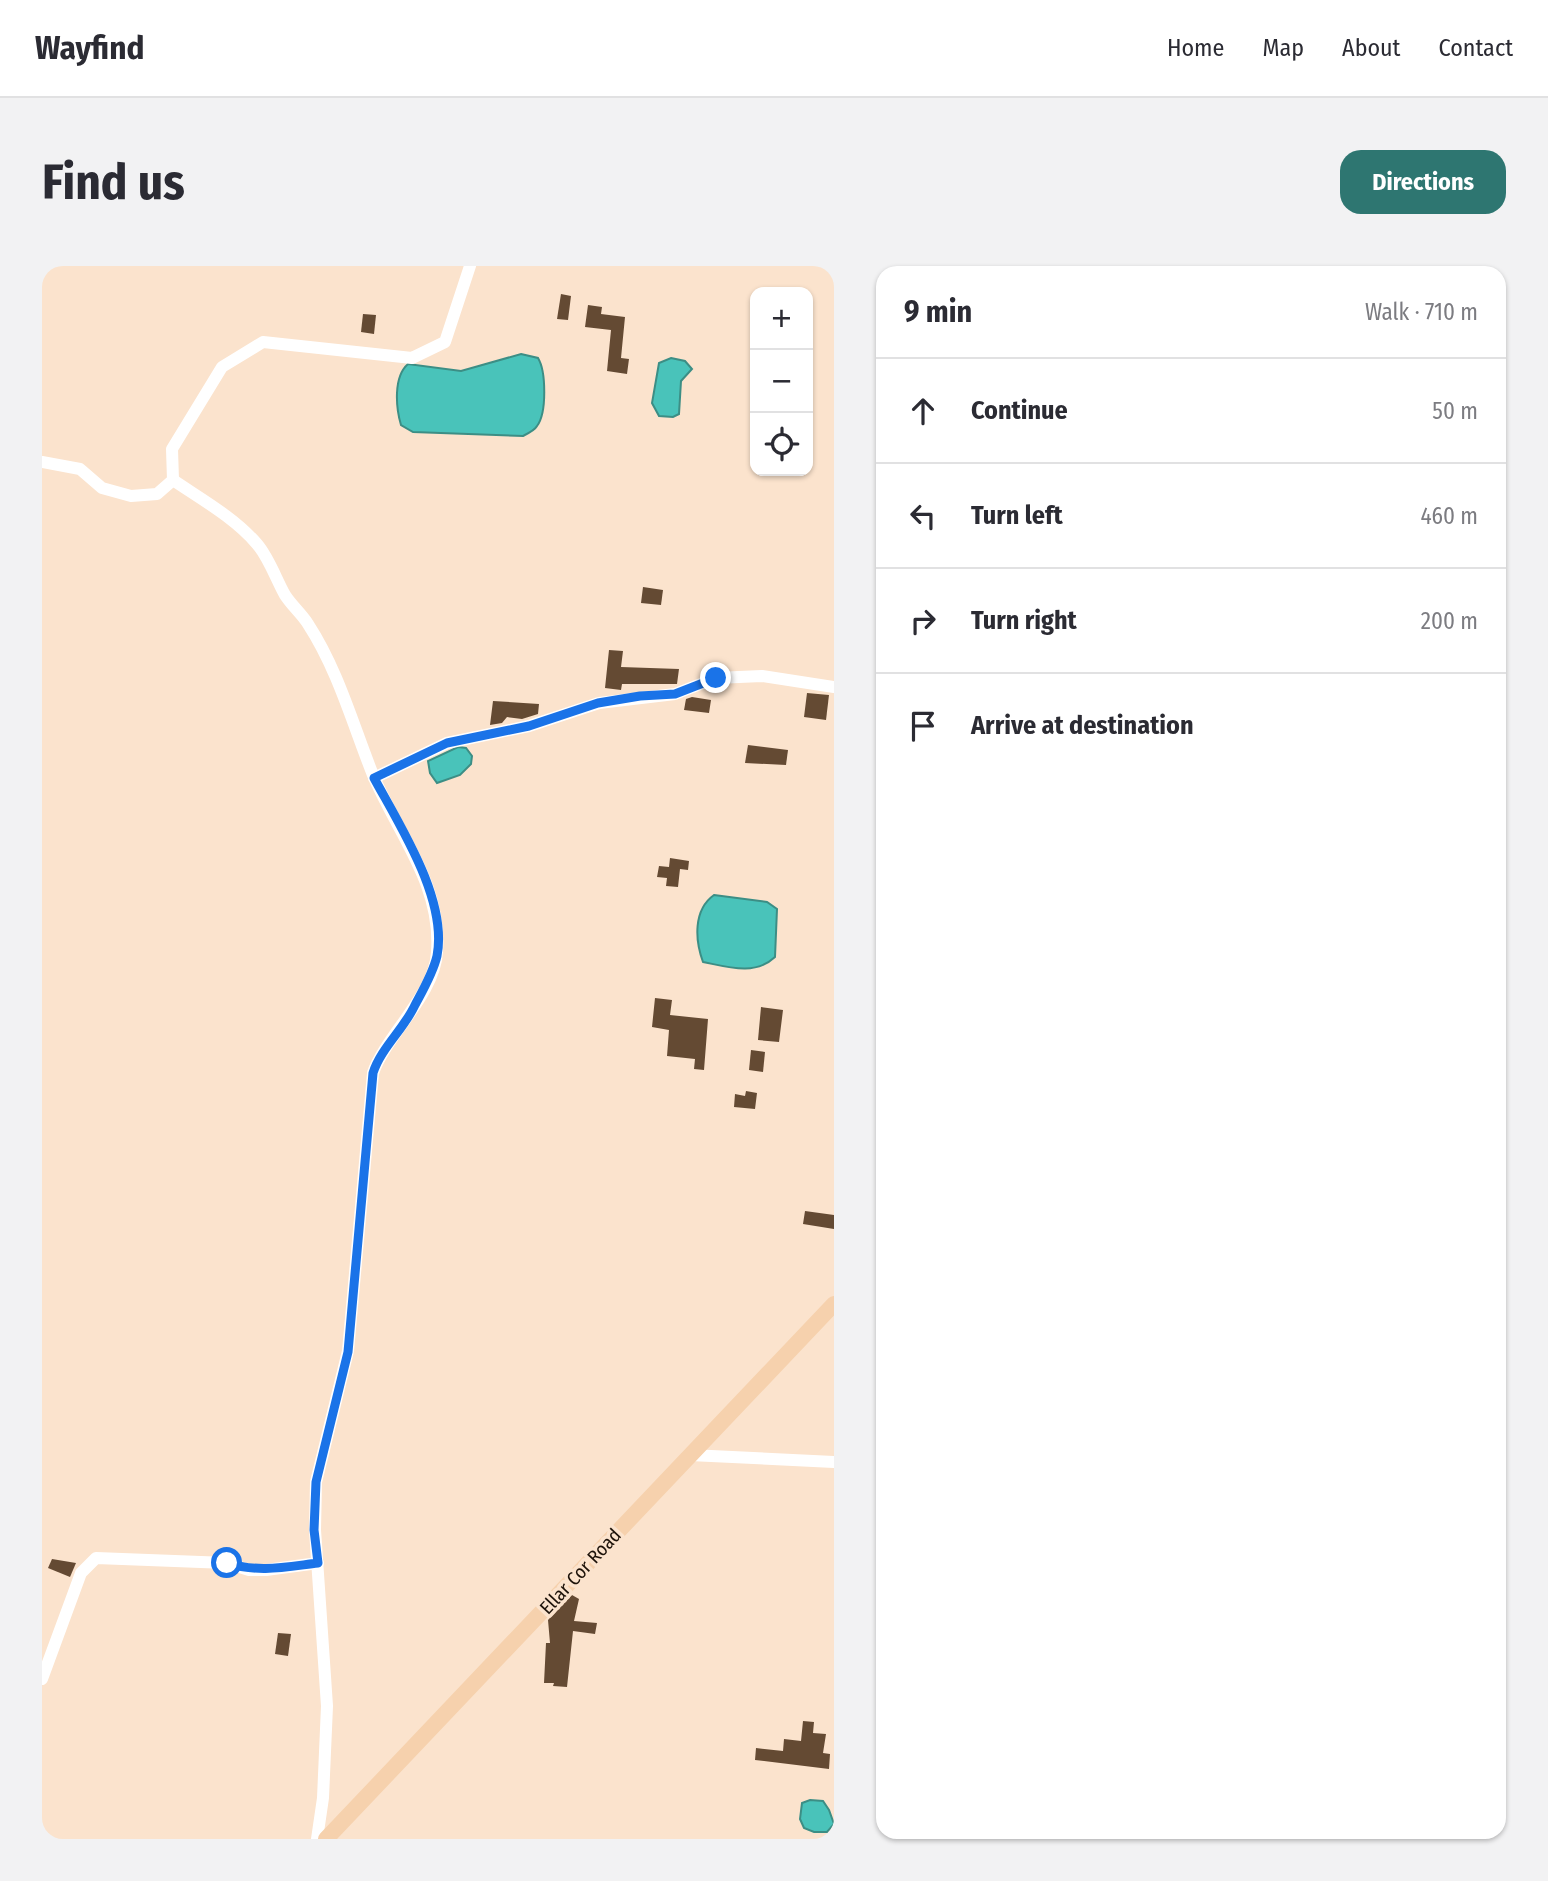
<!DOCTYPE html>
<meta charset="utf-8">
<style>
body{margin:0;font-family:"Fira Sans Condensed",sans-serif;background:#f2f2f3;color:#2b2b33}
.controls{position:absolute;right:21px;top:21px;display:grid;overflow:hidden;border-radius:14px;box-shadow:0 2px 5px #0004}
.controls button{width:63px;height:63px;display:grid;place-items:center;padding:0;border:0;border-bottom:2px solid #e1e1e2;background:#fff;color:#2b2b33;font:35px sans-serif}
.stop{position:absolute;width:21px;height:21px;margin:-16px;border:5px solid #1a73e8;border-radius:50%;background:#fff}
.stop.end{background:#1a73e8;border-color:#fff;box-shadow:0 2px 7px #0008}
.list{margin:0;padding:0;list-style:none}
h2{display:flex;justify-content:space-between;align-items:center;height:91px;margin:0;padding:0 28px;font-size:30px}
h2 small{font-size:23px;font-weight:400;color:#7c7c81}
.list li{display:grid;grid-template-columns:46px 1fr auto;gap:21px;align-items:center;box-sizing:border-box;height:105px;padding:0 28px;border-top:2px solid #e1e1e2}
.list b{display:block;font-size:26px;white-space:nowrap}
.list em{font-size:23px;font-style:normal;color:#7c7c81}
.icon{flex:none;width:38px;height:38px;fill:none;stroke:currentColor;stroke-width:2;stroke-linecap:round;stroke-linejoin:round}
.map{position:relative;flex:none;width:792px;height:1573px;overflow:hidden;border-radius:21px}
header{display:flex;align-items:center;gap:42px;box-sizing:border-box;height:98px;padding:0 35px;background:#fff;border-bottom:2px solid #e1e1e2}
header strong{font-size:33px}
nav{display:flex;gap:38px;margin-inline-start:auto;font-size:24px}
.intro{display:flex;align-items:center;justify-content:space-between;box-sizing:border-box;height:168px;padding:0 42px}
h1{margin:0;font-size:49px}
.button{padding:18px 32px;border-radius:21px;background:#2e7671;color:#fff;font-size:24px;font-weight:700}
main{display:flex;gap:42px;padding:0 42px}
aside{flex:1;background:#fff;border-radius:21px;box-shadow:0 2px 5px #0004}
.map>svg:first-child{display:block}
.water{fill:#49c3ba;stroke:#3c8e85;stroke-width:2}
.building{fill:#644a33}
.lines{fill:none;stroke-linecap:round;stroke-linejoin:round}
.minor{stroke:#fff;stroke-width:12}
.major{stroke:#f6d1ad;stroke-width:16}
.route{stroke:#1a73e8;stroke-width:9}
.labels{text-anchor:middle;stroke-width:7;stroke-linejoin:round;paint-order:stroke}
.street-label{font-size:19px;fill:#1d1209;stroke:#fbe3cd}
</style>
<header>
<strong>Wayfind</strong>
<nav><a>Home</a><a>Map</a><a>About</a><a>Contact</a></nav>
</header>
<div class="intro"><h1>Find us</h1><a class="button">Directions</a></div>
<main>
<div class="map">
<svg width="792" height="1573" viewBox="0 0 792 1573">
<rect width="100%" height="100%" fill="#fbe3cd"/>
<g class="water">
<path d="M479,88L496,92C504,105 505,147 495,160C493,164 485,168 481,170L371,166L359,159C354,142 351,111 366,98L419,105Z"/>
<polygon points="629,92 643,95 650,103 639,115 637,148 631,151 617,150 610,137 617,97"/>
<polygon points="416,481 424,482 430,490 429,498 418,509 395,517 388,507 386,495"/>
<path d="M672,629L725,636L735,643L733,691C713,710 686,701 661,696C653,674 651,644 672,629Z"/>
<polygon points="768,1534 781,1535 787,1544 792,1558 785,1566 772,1566 762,1562 758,1553 760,1537"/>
</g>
<g class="building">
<polygon points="519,28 529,30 526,54 515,53"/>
<polygon points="546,39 560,41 559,48 583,51 579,92 587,93 585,108 565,105 569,64 543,61"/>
<polygon points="321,48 334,49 332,68 319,66"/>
<polygon points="601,321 621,324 619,339 599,337"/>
<polygon points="567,384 581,385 579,401 637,403 635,418 580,418 579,424 563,422"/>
<polygon points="765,427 787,429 784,454 762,451"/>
<polygon points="650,431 669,434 667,447 642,444 644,433"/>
<polygon points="451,435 497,438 496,448 480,453 465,451 460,457 448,459"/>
<polygon points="706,479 746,484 744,499 703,497"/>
<polygon points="628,592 647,595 646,604 638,603 636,621 624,620 625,612 615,611 617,600 627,601"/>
<polygon points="613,732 630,734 628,749 666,753 662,804 652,803 653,793 625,790 627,764 610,761"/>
<polygon points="719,741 741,744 737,776 716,774"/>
<polygon points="709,784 723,786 721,806 707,804"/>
<polygon points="704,825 715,827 713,843 692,841 693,828 703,830"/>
<polygon points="763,945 792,949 792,963 761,958"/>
<polygon points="10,1293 34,1297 28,1311 6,1302"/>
<polygon points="530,1329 537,1333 532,1355 555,1357 553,1368 531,1365 525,1421 511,1420 512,1417 502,1417 504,1377 508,1377 506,1354"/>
<polygon points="236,1367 249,1368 246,1390 233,1388"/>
<polygon points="761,1455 772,1456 771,1467 784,1468 781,1487 788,1488 787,1503 713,1494 714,1482 741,1485 742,1473 759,1475"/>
</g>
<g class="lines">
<g class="minor">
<polyline points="0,196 38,203 60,222 89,230 115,228 131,214 130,183 180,101 221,76 370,92 403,76 428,0"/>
<path d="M131,214C159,233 193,252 215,278C227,292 234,313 243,329C250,340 260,348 266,358C296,404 311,459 331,509C356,568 400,618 395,686C393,728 343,771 331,807L306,1085L274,1216L273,1264L285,1440L281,1532L275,1573"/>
<polyline points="332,512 405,477 487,460 557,437 633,428 674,412 720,410 792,421"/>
<polyline points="648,1189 792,1196"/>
<polyline points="0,1413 39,1307 54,1292 185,1297 207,1304 224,1304 276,1297"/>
</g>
<polyline class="major" points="284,1573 792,1038"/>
</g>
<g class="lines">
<path class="route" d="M185,1297C217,1307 243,1301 276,1297L272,1264L274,1216L306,1086L331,807C339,782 362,763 373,739C381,724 391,707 395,690C406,634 358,560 332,512L405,477L487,460L556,437L598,430L633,428L674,412"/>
</g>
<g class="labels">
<g class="street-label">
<text transform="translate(538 1305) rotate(-47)" y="7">Ellar Cor Road</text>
</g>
</g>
</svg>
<div class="controls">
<button>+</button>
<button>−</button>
<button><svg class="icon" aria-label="locate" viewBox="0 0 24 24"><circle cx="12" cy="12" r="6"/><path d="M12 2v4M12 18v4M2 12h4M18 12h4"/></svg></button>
</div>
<div class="stop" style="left:185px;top:1297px"></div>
<div class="stop end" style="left:674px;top:412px"></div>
</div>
<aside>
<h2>9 min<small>Walk · 710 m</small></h2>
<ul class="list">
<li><svg class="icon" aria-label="ahead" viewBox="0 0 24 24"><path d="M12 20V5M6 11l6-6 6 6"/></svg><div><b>Continue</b></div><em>50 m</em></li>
<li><svg class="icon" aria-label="left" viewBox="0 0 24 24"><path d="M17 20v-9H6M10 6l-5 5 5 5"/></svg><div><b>Turn left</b></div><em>460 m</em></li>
<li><svg class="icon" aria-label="right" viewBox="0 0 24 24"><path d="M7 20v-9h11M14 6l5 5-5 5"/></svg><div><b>Turn right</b></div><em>200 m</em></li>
<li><svg class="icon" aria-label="arrive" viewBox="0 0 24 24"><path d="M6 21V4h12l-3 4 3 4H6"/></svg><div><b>Arrive at destination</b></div></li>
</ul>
</aside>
</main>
